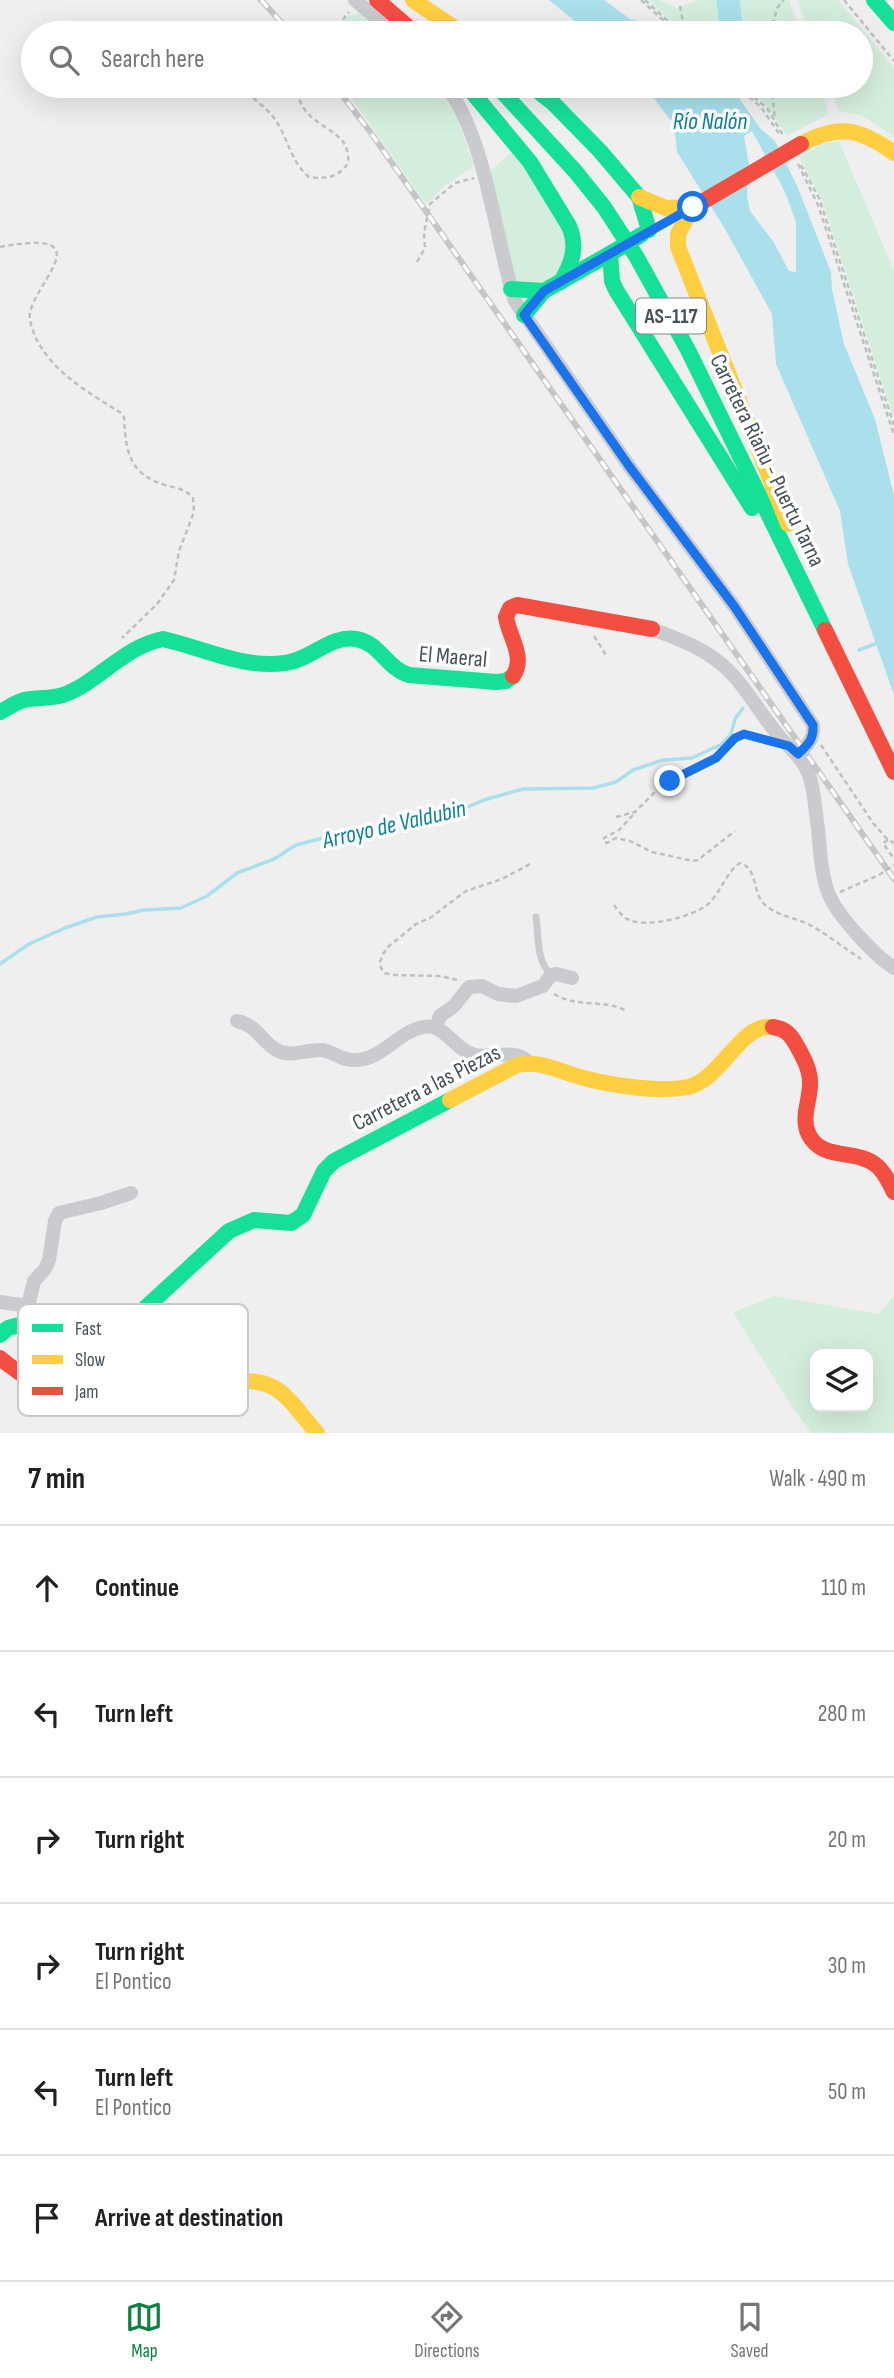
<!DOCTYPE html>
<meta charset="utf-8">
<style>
body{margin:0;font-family:"Sofia Sans Condensed",sans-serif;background:#f6f6f6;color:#202124}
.controls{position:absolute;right:21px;bottom:21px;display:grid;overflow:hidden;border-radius:14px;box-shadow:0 7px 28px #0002}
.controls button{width:63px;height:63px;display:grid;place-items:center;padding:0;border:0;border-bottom:2px solid #e0e0e0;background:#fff;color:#202124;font:35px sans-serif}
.stop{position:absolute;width:21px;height:21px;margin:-16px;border:5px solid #1a73e8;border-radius:50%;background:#fff}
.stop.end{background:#1a73e8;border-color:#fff;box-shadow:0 2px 7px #0008}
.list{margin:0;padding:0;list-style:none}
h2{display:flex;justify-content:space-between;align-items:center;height:91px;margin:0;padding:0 28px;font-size:30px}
h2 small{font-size:23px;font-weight:400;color:#757577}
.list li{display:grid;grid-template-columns:46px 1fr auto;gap:21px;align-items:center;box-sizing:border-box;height:126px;padding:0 28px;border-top:2px solid #e0e0e0}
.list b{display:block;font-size:26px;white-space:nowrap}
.list p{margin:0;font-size:23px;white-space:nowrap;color:#757577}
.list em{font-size:23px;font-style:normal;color:#757577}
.icon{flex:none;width:38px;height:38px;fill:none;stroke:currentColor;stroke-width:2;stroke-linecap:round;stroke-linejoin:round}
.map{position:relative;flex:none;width:894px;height:1433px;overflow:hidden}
.search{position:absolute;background:#fff;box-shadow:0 7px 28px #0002;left:21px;right:21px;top:21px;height:77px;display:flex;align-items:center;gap:18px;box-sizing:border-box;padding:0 24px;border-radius:38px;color:#757577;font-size:26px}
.sheet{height:847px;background:#fff}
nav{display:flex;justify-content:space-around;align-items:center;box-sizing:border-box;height:98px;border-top:2px solid #e0e0e0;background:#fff;font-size:19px;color:#757577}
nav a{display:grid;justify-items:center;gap:4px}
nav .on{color:#0b8043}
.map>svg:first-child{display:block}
.green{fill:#d4eedd;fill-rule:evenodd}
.water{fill:#aae0eb;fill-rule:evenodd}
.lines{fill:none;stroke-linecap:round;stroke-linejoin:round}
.stream{stroke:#aae0eb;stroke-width:3.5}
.river{stroke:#aae0eb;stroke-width:23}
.path{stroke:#b8c3bf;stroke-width:2.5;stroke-dasharray:5 3.5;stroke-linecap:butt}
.lane{stroke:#c9cbce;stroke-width:7}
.street{stroke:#c9cbce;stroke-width:14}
.fast{stroke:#16e098;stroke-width:16}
.slow{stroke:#ffcf43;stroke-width:16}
.jam{stroke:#f24e42;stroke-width:16}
.rail-casing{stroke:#c4c6c8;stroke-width:6}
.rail{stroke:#fff;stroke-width:3.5;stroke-dasharray:10;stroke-linecap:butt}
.path-bridge{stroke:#b8c3bf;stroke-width:2.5;stroke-dasharray:5 3.5;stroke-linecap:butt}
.fast-bridge{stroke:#16e098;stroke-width:16}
.jam-bridge{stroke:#f24e42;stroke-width:16}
.route{stroke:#1a73e8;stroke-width:9}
.labels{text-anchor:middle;stroke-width:7;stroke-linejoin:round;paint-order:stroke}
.shield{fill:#fff;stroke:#7e868c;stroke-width:2}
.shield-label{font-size:21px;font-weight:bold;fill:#47525b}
.street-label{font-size:23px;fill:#47525b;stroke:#fff}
.water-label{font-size:24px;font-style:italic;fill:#108096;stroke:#fff}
.key{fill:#fff;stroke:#c8cbce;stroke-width:2}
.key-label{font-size:19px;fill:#47525b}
</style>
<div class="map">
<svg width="894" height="1433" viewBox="0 0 894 1433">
<rect width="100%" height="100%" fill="#f0efef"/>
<g class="green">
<polygon points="648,0 659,0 677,8 698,0 721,0 725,33 685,33"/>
<polygon points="731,0 789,0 801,33 735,33"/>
<polygon points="801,0 838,0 894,68 894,137 863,116 839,111 829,86 861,86 861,33 809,33 798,1"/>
<polygon points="359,13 383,33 334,33 349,16"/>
<polygon points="343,86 437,86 457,118 474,165 441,189 426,204"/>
<polygon points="744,86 819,86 829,114 787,136 767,106"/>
<polygon points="839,141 894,271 894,419 822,200 799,157 821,144"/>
<polygon points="519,146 572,231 561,282 511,289 484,176"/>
<path d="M894,1295V1433H811L787,1399L733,1312L775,1296L879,1314ZM815,1354H868V1407H815Z"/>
</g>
<g class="water">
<polygon points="549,0 604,0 630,19 648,23 660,33 589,33"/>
<path d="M645,86H720L739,98L760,128L775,141L798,188L831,272L832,289L844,344L875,419L894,495V695L848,564L840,511L776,364L772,314L725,229L677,152L674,125ZM752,131L785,192L796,222V272L789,271L773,241L750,211L747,196L749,164L744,136Z"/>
</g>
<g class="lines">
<g class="stream">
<polyline points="859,650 880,642"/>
<polyline points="0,964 29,944 65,928 97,917 126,914 144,910 181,908 207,896 237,873 274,859 296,845 323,838 352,836 408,815 458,811 484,800 523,789 593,788 616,782 633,770 663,760 692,758 722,744 731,734 735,719 743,708"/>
</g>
<polyline class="river" points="728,0 732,33"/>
<g class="path">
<polyline points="641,0 677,33"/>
<polyline points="645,0 681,33"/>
<polyline points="844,0 894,61"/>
<polyline points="680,6 685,33"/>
<polyline points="209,25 218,33"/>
<polyline points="332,33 349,12"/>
<polyline points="771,33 777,8 784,0"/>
<path d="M241,86C251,98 265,106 274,118C288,137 290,161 309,177C326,179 338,178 348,163C352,123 299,132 297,86"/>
<polyline points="736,86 761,107 780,135"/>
<polyline points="741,86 767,108 783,135"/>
<polyline points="770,86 772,92 775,120"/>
<polyline points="798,164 818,205 894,435"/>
<polyline points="801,165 819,198 894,425"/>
<path d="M0,247C111,226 24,290 30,320C39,365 86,391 121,413L124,417C126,453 129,475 168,486C177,488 187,490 193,498L194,512L179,551L174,580L157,604L122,638"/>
<polyline points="417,262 425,248 424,233 430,204 455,183 474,178"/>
<polyline points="594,636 606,655"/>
<polyline points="821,745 873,823 888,840 894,843"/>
<polyline points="633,815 619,830 604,838 604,842 607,843 616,838 630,841 652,852 693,861 698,860 735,831"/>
<polyline points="616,817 635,812 662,785 716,758 740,735 744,734 765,739"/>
<polyline points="888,840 883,843 894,859"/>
<polyline points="840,892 879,875"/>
<path d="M614,905C618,910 622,917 629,920C647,928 692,917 707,905C721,893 725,873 740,863C758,868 752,892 764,904C775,915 796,918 810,925C828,935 844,948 861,959"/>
<polyline points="457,980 441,976 392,975 385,973 381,968 380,962 383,954 389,946 416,924 430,918 466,891 502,879 532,863"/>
<path d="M554,994C580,1009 601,998 627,1011"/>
</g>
<path class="lane" d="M536,917C539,938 536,960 551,975"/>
<g class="street">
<polyline points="355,0 394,33"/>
<path d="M446,86C487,140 494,235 515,301L629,466L734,606L813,725C814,740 808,744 798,754"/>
<path d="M652,629C681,640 709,650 731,673C750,693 762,717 780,737C792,751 802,757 809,775C815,791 815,811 818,828C820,850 821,877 830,897C839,917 875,956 894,968"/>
<path d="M237,1021C255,1024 261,1040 275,1049C290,1059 306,1049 322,1050C332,1051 341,1060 352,1060C381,1062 397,1032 423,1027C445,1023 453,1048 472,1054C489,1060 515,1047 528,1062"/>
<polyline points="436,1027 440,1016 454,1006 469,987 482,986 498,994 516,996 543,986 551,975 557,974 572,978"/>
<polyline points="0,1302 28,1306 59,1324"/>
<polyline points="28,1306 34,1281 45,1269 49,1260 55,1221 59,1213 101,1203 131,1193"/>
</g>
<g class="fast">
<polyline points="874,0 894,23"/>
<path d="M467,86L530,162L569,226C578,247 572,263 561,282"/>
<polyline points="497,86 575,171 604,207 636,256 688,350 825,630"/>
<polyline points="531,86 553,103 600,151 639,197 649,230"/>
<polyline points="610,254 612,281 616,290 752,508"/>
<polyline points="511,289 544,291"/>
<polyline points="524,315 544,291 613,252"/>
<path d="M0,712C8,708 16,702 24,700C37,697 51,699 63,695C99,682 123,647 163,639C203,648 244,669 285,663C311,660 330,635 356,639C379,642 387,669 409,675L496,682L506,681L513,676"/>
<path d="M0,1335L8,1328L19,1325C64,1324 99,1338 141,1312L229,1231L254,1220L291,1223L303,1215L324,1171L334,1161L450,1100"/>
</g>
<g class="slow">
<polyline points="413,0 462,33"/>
<path d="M801,144C839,124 859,128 894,153"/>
<polyline points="639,197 666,208 693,207"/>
<polyline points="693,207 678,234 678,247 788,524"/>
<path d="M450,1100L517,1065C540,1060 558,1071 580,1077C609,1085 657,1093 688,1087C721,1080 741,1022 773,1027"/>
<path d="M223,1382C279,1375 284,1395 317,1433"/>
</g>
<g class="jam">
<polyline points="377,0 415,33"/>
<polyline points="825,630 894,772"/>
<path d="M513,676C526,657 509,637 506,617L510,608L517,605L652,629"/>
<path d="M773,1027C786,1029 791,1035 797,1046C803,1057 810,1069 810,1082C811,1099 800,1118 809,1135C822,1161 857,1149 876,1165C885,1172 889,1183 894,1192"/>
<path d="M0,1358C39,1391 93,1413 145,1403C171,1399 196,1388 223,1382"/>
</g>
<defs>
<g id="rail">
<polyline points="261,0 291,33"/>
<polyline points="335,86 371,133 894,879"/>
</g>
</defs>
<use href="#rail" class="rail-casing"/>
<use href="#rail" class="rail"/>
<polyline class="path-bridge" points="879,875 894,865"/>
<polyline class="fast-bridge" points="613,252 641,235"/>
<polyline class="jam-bridge" points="697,205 801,144"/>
</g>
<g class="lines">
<path class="route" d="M670,781L716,758L735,738L744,734L789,746L798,754C808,744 814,740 813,725L734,606L629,466L524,315L544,291L693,207"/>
</g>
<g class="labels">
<rect class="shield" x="636" y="298.5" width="70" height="35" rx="5"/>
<g class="shield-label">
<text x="671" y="323">AS-117</text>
</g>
<g class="street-label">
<text transform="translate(768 460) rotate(64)" y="8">Carretera Riañu - Puertu Tarna</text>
<text transform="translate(453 656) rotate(5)" y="8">El Maeral</text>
<text transform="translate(426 1087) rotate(-27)" y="8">Carretera a las Piezas</text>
</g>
<g class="water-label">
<text x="710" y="129">Río Nalón</text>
<text transform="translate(394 824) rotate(-13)" y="8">Arroyo de Valdubin</text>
</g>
</g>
<rect x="18" y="1304" width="230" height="112" rx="10" class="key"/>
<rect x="32" y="1324" width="31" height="8" fill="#16e098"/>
<rect x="32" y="1355" width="31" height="9" fill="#ffcf43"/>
<rect x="32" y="1387" width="31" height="8" fill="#f24e42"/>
<g class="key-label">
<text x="75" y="1335">Fast</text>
<text x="75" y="1366">Slow</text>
<text x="75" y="1398">Jam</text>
</g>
</svg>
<div class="controls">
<button><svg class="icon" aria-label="layers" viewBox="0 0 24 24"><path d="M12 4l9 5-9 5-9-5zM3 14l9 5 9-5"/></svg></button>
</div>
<div class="stop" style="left:693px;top:207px"></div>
<div class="stop end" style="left:670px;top:781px"></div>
<div class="search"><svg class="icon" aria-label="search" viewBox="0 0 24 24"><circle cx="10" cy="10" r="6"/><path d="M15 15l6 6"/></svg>Search here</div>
</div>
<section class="sheet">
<h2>7 min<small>Walk · 490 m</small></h2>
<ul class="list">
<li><svg class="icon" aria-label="ahead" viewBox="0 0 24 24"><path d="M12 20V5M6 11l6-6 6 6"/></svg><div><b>Continue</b></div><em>110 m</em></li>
<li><svg class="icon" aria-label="left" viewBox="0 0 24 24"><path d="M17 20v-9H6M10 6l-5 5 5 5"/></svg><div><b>Turn left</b></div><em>280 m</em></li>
<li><svg class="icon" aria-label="right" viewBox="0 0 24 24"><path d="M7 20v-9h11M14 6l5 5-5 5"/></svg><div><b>Turn right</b></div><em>20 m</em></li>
<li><svg class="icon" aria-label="right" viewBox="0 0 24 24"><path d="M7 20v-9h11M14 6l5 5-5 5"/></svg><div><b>Turn right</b><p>El Pontico</p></div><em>30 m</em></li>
<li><svg class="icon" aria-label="left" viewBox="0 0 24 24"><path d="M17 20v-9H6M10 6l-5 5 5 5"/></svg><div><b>Turn left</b><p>El Pontico</p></div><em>50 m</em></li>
<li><svg class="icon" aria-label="arrive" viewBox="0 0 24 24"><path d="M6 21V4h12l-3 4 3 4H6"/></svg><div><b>Arrive at destination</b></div></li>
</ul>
</section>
<nav>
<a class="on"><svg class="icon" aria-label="map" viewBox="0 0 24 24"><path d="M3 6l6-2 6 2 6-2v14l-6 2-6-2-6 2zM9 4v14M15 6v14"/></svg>Map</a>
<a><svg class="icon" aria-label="directions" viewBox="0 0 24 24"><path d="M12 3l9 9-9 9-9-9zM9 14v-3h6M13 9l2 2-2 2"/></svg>Directions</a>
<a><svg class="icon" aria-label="saved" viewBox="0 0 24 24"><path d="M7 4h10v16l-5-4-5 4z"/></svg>Saved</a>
</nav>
